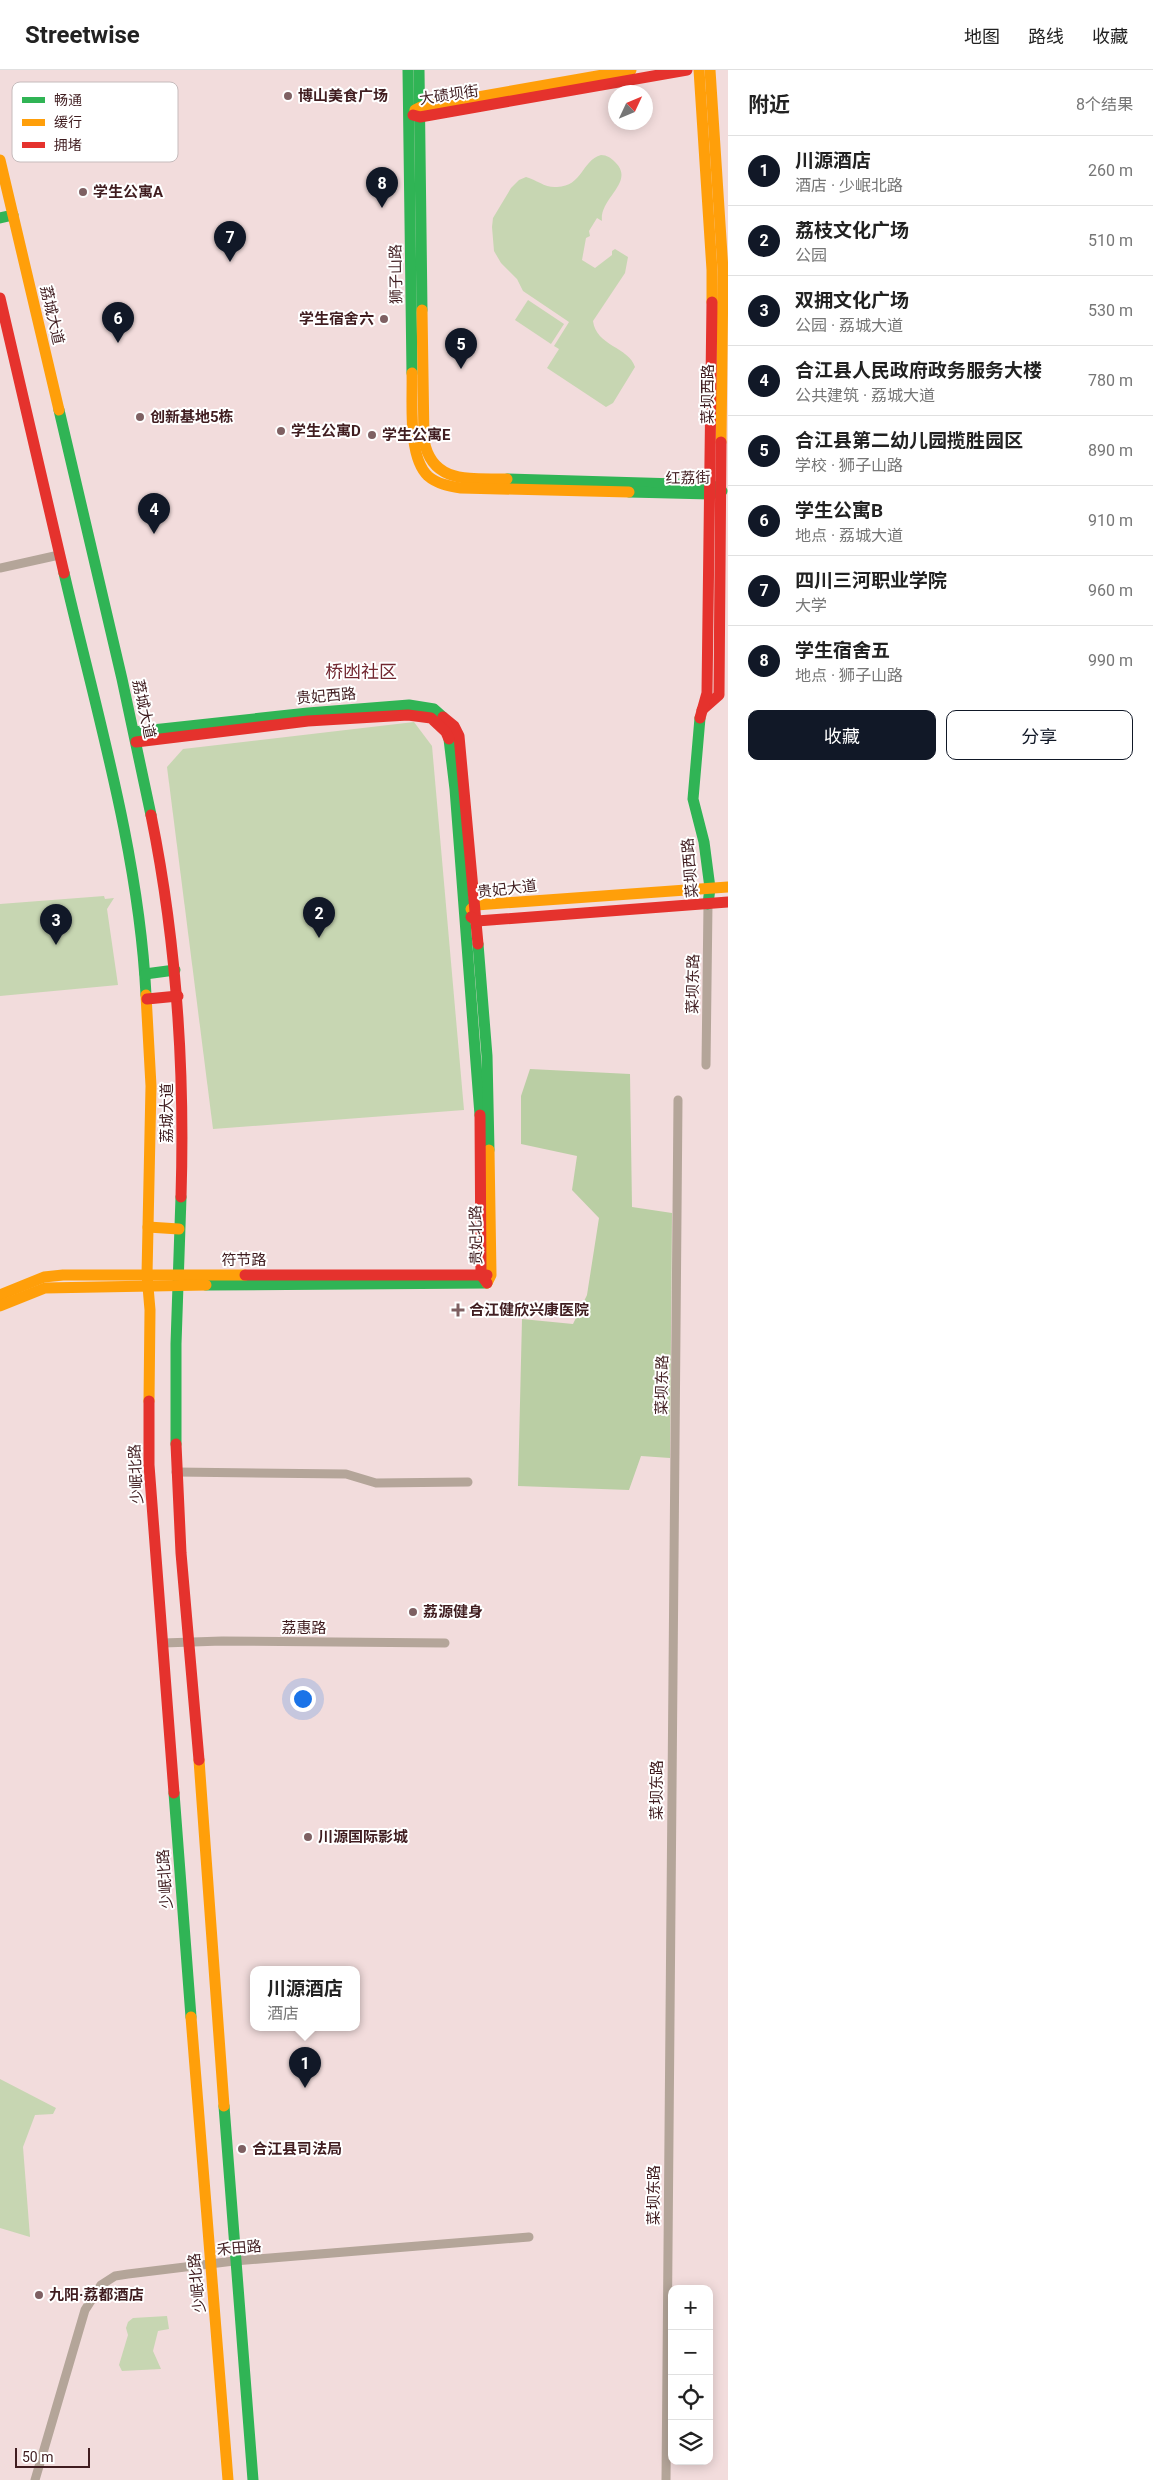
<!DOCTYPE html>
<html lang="zh">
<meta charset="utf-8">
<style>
body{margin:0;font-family:Roboto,"Noto Sans SC",sans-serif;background:#f2f2f2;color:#222}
.controls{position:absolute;right:15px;bottom:15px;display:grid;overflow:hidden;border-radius:10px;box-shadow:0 2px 12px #0003}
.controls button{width:45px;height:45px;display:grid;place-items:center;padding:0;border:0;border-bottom:1px solid #e0e0e0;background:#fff;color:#222;font:25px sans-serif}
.compass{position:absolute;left:608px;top:15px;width:45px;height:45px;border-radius:50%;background:#fff;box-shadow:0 2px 12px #0003;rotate:46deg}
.scale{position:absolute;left:15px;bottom:12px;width:75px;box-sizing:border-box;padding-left:5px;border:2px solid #401d20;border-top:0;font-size:14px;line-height:18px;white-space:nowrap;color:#401d20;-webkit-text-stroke:4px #fff;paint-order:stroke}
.you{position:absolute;left:302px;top:1628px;width:18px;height:18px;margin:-12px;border:4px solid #fff;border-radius:50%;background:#1a73e8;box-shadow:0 0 0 8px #1a73e833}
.badge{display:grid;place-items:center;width:32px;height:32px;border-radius:50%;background:#111827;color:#fff;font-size:16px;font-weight:700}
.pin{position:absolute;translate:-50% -41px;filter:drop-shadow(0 1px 2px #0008)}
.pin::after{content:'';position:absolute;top:26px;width:18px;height:15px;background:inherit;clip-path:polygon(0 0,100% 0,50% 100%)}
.popup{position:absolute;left:250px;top:1896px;width:110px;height:65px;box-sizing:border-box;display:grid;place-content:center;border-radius:10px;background:#fff;filter:drop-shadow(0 1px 4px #0005);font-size:16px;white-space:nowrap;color:#767676}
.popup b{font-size:19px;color:#222}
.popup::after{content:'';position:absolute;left:50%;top:100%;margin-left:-10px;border:10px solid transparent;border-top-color:#fff}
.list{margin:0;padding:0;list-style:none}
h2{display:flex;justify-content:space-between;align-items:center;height:65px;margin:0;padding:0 20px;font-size:21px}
h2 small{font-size:16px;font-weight:400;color:#767676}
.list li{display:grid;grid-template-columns:32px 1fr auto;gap:15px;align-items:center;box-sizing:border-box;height:70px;padding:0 20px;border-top:1px solid #e0e0e0}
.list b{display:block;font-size:19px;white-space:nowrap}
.list p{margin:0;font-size:16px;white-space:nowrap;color:#767676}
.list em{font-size:16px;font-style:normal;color:#767676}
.actions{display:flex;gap:10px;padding:15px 20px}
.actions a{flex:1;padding:11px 0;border:1px solid #111827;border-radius:10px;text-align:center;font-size:18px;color:#111827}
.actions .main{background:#111827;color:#fff}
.icon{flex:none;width:28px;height:28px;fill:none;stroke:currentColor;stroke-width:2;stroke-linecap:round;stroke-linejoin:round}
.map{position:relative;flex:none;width:728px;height:2410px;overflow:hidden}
header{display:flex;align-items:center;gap:30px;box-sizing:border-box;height:70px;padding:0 25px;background:#fff;border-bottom:1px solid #e0e0e0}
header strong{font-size:24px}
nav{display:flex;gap:28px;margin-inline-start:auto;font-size:18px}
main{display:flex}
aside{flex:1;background:#fff}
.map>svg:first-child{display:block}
.green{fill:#c7d6b2}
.forest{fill:#bacea4}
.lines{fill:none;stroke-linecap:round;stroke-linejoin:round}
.street{stroke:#b4a599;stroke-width:9}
.fast{stroke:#30b455;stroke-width:11}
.slow{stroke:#ff9f0a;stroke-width:11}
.jam{stroke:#e5322d;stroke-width:11}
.poi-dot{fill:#7e6062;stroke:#fff;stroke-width:2}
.labels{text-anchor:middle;stroke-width:4;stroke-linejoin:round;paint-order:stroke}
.street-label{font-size:15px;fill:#401d20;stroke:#fff}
.poi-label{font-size:15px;font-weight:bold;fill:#401d20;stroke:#fff;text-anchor:start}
.quarter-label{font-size:18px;fill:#722730;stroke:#fff}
.key{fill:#fff;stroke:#c6bbbc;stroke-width:1}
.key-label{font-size:14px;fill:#401d20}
</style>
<header>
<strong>Streetwise</strong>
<nav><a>地图</a><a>路线</a><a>收藏</a></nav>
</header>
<main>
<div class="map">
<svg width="728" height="2410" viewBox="0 0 728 2410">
<rect width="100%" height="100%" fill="#f2dcdc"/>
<g class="green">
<path d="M601,85C607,85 611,88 615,92C636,112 599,128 602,151L597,148L589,161L590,166L586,168L582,190L595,198L612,185V181L615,179L628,187L625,203L593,251C596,276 629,277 635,297L613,333L606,337L547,298L559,279L554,276L569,252L523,221L517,209L501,193L494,181L492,157L493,148L511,118L519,110L526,107C537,110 545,118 557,117C583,116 581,91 601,85Z"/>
<polygon points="528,230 564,254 551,274 515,250"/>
<polygon points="414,652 432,676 464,1040 213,1059 167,697 183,679"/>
<polygon points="104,826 105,829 114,828 107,839 118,915 0,926 0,834"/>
<polygon points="0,2009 56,2038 53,2044 35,2045 23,2077 30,2167 0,2158"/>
<polygon points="167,2246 169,2259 158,2261 153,2281 161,2299 122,2301 119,2295 128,2265 126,2258 128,2252 133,2248"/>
</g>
<polygon class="forest" points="530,999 630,1004 632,1137 672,1143 670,1388 641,1386 629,1420 518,1416 522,1249 573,1254 587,1225 599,1148 572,1120 577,1086 521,1074 521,1026"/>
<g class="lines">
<g class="street">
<polyline points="0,498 59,485"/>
<polyline points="706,995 708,834"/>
<polyline points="176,1402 346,1404 376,1413 468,1412"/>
<polyline points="163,1573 222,1571 445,1573"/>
<polyline points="35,2410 85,2240 101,2215 115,2206 128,2204 234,2191 529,2167"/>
<polyline points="666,2410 678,1030"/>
</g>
<g class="fast">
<polyline points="408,0 412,303"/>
<polyline points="419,0 422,240"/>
<polyline points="0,148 13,145"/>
<polyline points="59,340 122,609 151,745"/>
<polyline points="507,409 711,415 716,418"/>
<polyline points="629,422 711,424 722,421"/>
<path d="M64,503C96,641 139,783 146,925"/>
<polyline points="700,648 693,729 704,772 710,818 708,834"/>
<polyline points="134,662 308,643 409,635 434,639 443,647"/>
<polyline points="449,669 455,719 480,1045"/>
<polyline points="478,874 487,986 489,1080"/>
<polyline points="145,904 175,900"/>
<polyline points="206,1215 487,1213"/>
<polyline points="176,1374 176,1274 181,1127"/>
<polyline points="174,1723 191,1947"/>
<polyline points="224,2036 253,2410"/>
</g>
<g class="slow">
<polyline points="699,0 712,200 712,232"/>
<polyline points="710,0 723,200 721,372"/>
<polyline points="415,40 421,37 631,0"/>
<polyline points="0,90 59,340"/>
<path d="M422,240L424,370C432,415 471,408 507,409"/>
<path d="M412,303C413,330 407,386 428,406C437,414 449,416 461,418L629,422"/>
<polyline points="471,839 476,835 728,817"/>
<polyline points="146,925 151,1016 147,1205 150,1240 149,1331"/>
<polyline points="148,1157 179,1159"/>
<polyline points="487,1213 491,1205 489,1080"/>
<polyline points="0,1225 44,1207 63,1205 245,1205"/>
<polyline points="0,1236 45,1218 206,1215"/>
<polyline points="199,1690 224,2036"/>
<polyline points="191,1947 228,2410"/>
</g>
<g class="jam">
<polyline points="413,45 420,47 687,0"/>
<polyline points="0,228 64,503"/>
<polyline points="702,640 719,625 721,372"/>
<polyline points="443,647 454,656 459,666 478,874"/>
<polyline points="700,648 707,623 712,232"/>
<polyline points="136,672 308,651 408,645 431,648 446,662 449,669"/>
<path d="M151,745C177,873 185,997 181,1127"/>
<polyline points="471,847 477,851 728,832"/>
<polyline points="147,929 178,926"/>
<polyline points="480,1045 481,1205 487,1213"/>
<polyline points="245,1205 487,1205"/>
<polyline points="149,1331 149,1395 174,1723"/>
<polyline points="176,1374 181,1483 199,1690"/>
</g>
</g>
<g class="poi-dot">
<circle cx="288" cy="26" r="5"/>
<circle cx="83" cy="122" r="5"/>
<circle cx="384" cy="249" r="5"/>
<circle cx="140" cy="347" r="5"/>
<circle cx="281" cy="361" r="5"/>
<circle cx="372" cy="365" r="5"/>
<path d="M455.5 1232.5h5v5h5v5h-5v5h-5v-5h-5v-5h5z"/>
<circle cx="413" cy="1542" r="5"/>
<circle cx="308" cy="1767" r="5"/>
<circle cx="242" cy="2079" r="5"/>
<circle cx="39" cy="2225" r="5"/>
</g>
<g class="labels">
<g class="street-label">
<text transform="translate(449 25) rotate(-8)" y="5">大碛坝街</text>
<text transform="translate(396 204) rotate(-91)" y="5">狮子山路</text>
<text transform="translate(52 245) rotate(77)" y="5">荔城大道</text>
<text transform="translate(708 324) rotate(-90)" y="5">菜坝西路</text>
<text transform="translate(688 408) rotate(-1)" y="5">红荔街</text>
<text transform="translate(326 626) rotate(-5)" y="5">贵妃西路</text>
<text transform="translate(144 639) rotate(78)" y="5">荔城大道</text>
<text transform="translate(690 798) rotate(-95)" y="5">菜坝西路</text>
<text transform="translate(507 819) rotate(-7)" y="5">贵妃大道</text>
<text transform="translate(693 914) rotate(-89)" y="5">菜坝东路</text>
<text transform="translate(167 1043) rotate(-90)" y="5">荔城大道</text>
<text transform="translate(476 1165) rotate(-91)" y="5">贵妃北路</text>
<text x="244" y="1195">符节路</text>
<text transform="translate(662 1315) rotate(-89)" y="5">菜坝东路</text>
<text transform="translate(136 1404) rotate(-93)" y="5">少岷北路</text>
<text x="304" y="1563">荔惠路</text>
<text transform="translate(657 1720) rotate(-90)" y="5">菜坝东路</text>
<text transform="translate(165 1809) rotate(-94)" y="5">少岷北路</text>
<text transform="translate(654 2125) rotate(-90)" y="5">菜坝东路</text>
<text transform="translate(239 2178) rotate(-5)" y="5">禾田路</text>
<text transform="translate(197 2213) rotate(-96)" y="5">少岷北路</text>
</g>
<g class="poi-label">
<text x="298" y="31">博山美食广场</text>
<text x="93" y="127">学生公寓A</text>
<text x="374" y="254" text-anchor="end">学生宿舍六</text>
<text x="150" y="352">创新基地5栋</text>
<text x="291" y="366">学生公寓D</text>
<text x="382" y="370">学生公寓E</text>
<text x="469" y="1245">合江健欣兴康医院</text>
<text x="423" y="1547">荔源健身</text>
<text x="318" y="1772">川源国际影城</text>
<text x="252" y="2084">合江县司法局</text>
<text x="49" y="2230">九阳·荔都酒店</text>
</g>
<g class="quarter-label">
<text x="361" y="608">桥凼社区</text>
</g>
</g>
<rect x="12" y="12" width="166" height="80" rx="8" class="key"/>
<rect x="22" y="27" width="23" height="6" fill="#30b455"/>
<rect x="22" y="49" width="23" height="7" fill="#ff9f0a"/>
<rect x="22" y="72" width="23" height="6" fill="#e5322d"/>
<g class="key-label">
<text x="54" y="35">畅通</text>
<text x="54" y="57">缓行</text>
<text x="54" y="80">拥堵</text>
</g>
</svg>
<div class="controls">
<button>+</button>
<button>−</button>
<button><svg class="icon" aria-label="locate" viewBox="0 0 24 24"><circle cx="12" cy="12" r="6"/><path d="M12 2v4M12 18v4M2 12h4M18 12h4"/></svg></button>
<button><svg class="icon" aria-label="layers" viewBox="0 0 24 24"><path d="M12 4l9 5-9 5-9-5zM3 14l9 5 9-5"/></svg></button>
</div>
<svg class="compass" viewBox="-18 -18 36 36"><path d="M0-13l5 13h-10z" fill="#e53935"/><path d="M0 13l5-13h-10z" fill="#767676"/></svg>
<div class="scale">50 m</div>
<div class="you"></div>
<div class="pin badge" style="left:305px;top:2018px">1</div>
<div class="popup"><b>川源酒店</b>酒店</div>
<div class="pin badge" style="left:319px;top:868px">2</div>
<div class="pin badge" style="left:56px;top:875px">3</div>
<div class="pin badge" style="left:154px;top:464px">4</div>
<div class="pin badge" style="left:461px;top:299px">5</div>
<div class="pin badge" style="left:118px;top:273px">6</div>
<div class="pin badge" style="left:230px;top:192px">7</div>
<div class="pin badge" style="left:382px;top:138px">8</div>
</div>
<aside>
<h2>附近<small>8个结果</small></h2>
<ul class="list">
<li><span class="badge">1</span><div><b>川源酒店</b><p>酒店 · 少岷北路</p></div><em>260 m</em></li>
<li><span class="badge">2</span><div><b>荔枝文化广场</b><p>公园</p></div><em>510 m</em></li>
<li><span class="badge">3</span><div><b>双拥文化广场</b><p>公园 · 荔城大道</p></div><em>530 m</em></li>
<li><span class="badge">4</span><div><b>合江县人民政府政务服务大楼</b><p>公共建筑 · 荔城大道</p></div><em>780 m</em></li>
<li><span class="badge">5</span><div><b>合江县第二幼儿园揽胜园区</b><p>学校 · 狮子山路</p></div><em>890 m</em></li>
<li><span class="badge">6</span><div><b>学生公寓B</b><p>地点 · 荔城大道</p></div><em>910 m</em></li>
<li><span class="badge">7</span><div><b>四川三河职业学院</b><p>大学</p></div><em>960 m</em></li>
<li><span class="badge">8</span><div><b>学生宿舍五</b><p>地点 · 狮子山路</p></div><em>990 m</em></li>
</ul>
<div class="actions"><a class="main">收藏</a><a>分享</a></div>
</aside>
</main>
